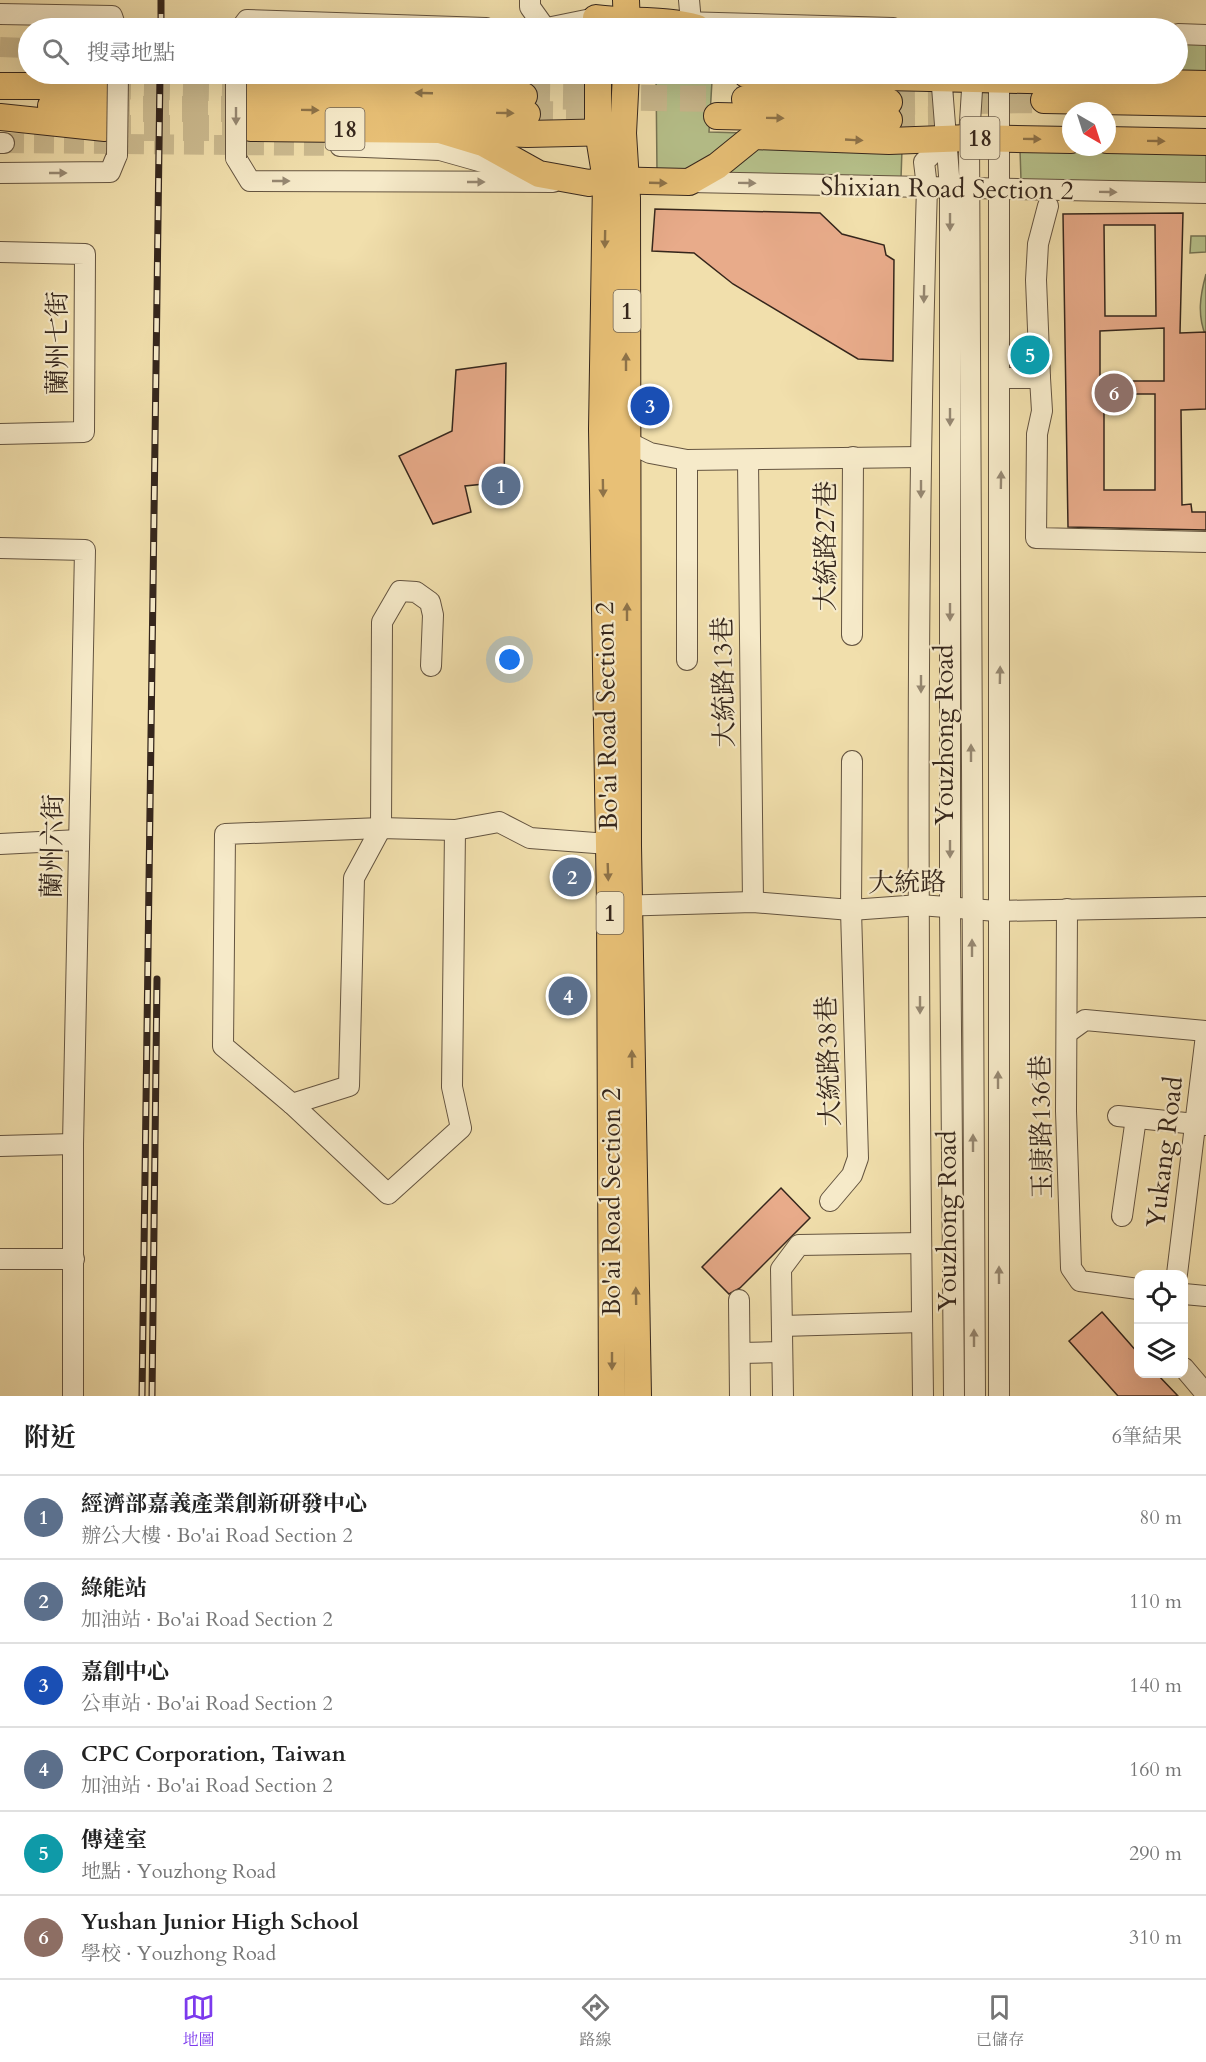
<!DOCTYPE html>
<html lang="zh-TW">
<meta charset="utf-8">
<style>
body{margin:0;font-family:Cardo,"Noto Serif TC",serif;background:#f2f2f2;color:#222}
.controls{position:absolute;right:18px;bottom:18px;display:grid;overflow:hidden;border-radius:12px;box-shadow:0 6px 24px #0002}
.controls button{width:54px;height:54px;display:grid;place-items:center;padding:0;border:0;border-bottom:2px solid #e0e0e0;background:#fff;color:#222;font:30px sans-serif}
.compass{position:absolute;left:1062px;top:102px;width:54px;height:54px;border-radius:50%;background:#fff;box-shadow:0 6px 24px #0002;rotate:141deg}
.you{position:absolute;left:510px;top:660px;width:21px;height:21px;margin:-15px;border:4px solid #fff;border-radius:50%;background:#1a73e8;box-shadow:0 0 0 9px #1a73e833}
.badge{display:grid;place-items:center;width:39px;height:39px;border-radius:50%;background:#7c3aed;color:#fff;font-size:20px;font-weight:700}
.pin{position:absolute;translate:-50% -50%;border:3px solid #fff;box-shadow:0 2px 6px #0006}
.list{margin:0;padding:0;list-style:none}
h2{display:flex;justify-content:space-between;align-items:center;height:78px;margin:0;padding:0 24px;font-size:26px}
h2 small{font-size:20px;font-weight:400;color:#767676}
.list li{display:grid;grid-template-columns:39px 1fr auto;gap:18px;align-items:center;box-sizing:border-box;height:84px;padding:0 24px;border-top:2px solid #e0e0e0}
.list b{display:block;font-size:22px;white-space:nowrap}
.list p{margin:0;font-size:20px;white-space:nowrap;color:#767676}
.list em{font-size:20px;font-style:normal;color:#767676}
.icon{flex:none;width:33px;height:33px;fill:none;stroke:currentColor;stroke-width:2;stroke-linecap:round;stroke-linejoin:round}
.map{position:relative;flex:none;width:1206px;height:1396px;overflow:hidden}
.search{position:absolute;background:#fff;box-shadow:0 6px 24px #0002;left:18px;right:18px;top:18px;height:66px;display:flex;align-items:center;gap:15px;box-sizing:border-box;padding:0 21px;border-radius:33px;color:#767676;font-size:22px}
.sheet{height:582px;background:#fff}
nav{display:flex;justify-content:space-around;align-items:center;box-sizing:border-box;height:84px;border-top:2px solid #e0e0e0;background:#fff;font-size:16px;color:#767676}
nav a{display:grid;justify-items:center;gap:3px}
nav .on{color:#7c3aed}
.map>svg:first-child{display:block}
.green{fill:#b7c28c;stroke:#767454;stroke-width:1.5}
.building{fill:#e8ab8a;stroke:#35261c;stroke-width:1.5;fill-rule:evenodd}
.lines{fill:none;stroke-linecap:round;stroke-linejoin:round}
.minor-tunnel{stroke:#cbba8f;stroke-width:20;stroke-dasharray:20 10;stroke-linecap:butt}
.major-tunnel{stroke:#cbba8f;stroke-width:26;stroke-dasharray:26 13;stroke-linecap:butt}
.minor-casing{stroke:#645440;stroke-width:22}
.major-casing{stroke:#35261c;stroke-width:28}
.minor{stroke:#f6eac9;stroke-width:20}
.major{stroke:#e8c076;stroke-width:26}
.rail-casing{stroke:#35261c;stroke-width:7}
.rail{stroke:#f6eac9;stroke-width:4.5;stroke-dasharray:14;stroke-linecap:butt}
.minor-bridge-casing{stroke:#645440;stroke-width:22;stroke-linecap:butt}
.minor-bridge{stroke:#f6eac9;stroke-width:20}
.oneway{fill:#8e7349}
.oneway2{fill:#968872}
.labels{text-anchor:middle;stroke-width:4.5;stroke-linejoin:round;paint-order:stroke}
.shield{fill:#f6eac9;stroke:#6f6150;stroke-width:1.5}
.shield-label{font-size:24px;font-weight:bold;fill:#35261c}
.street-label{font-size:26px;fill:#35261c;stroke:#f6eac9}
</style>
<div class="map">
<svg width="1206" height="1396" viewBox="0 0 1206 1396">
<rect width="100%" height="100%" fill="#f1dfac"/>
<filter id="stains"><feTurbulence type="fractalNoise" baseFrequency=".00333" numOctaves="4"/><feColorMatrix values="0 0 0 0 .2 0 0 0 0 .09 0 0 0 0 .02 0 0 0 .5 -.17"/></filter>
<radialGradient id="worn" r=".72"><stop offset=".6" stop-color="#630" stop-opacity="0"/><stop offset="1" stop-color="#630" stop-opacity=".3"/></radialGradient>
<g class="green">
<polygon points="1178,44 1206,44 1206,75 1178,74"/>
<polygon points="656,74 727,74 731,78 712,81 709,132 744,133 695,172 657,171"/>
<polygon points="755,142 902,149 901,179 709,176"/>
<polygon points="1020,150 1206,150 1206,183 1021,180"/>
<polygon points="1191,236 1206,236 1206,252 1190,253"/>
<path d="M1206,274V337C1197,315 1200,296 1206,274Z"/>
</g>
<g class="building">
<polygon points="655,209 820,213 842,234 884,245 886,255 894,260 893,361 858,359 733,284 694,253 652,251"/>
<path d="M1183,213L1180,333L1206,332V409L1181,410L1182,505L1191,504L1192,512H1206V530L1068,527L1063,214ZM1104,225H1155L1156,316H1105ZM1164,328V381H1100V331ZM1104,394H1155V490H1104Z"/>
<polygon points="506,363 504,482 465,486 471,512 433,524 399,456 452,431 456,370"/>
<polygon points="781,1188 810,1218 740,1288 729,1294 702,1267"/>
<polygon points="1102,1312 1138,1353 1138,1374 1157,1374 1178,1396 1118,1396 1069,1341"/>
</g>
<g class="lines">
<g class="minor-tunnel">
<polyline points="0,47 28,48"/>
<polyline points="4,143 340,146"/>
</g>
<g class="major-tunnel">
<polyline points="105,86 253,89"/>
<polyline points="524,96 719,99"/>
<polyline points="889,102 1044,100"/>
<polyline points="104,109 251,109"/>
<polyline points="527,114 620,115"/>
<polyline points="889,120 958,119"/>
<polyline points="105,128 251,128"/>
</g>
<defs>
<g id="minor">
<polyline points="530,0 530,7 545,28"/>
<polyline points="689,0 691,22"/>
<polyline points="0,14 112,16 116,28"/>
<polyline points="682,22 893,28"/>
<polyline points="241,28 247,20 486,28"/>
<polyline points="547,28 596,18"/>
<polyline points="1178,34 1206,35"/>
<polyline points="941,74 950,188 950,908 954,1396"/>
<polyline points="973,74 969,138 975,1396"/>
<path d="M999,74C1003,514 998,955 999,1396"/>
<polyline points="0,143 4,143"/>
<polyline points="340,146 440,150 497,166 525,180"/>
<polyline points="236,158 250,181 553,182"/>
<polyline points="0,173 110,172 117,155"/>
<polyline points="689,182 1206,193"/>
<polyline points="0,252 85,254 84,432 0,434"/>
<polyline points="1002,378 1040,378 1036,280 1038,244 1048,206"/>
<polyline points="1040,378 1042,411 1037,434 1036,538 1206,542"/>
<polyline points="618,437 650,453 687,460 921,457"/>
<polyline points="748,461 753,902"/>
<polyline points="0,548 85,550 73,1144 73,1396"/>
<polyline points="852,635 853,457"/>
<polyline points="687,660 687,460"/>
<polyline points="431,666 433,615 430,602 416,592 400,591 382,622 381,828 354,878 349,1086 292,1104 388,1194 461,1128 452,1087 455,830"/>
<polyline points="0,844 79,840"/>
<polyline points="616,906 753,902 851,910 920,905 997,911 1206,907"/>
<polyline points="1067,909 1066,1111 1071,1268 1080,1281 1138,1289"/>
<polyline points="1067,1033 1085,1020 1206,1031"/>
<polyline points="292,1104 223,1046 225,834 381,828 455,830 499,822 530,838 621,845"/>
<polyline points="1118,1116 1206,1125"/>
<polyline points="0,1146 73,1144"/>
<polyline points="830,1201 852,1175 858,1158 851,910 852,761"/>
<polyline points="1122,1216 1136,1118"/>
<polyline points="0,1259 74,1259"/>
<polyline points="1177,1274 1206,1035"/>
<polyline points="1184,1294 1206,1296"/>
<polyline points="739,1300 740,1396"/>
<polyline points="782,1326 922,1322"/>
<polyline points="740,1353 782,1352"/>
<polyline points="1184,1368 1206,1394"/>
<polyline points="783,1396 781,1269 799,1245 921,1243"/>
<path d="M923,1396C918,993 915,590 927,187L924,162L946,140"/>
</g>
<g id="major">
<polyline points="626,0 627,28"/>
<path d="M596,18C630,23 665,18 697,28"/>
<polyline points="598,74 598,131 606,180 602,429 610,905 612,1396"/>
<polyline points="626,74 623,133 627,198 628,846 638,1396"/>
<polyline points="746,74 1206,84"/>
<polyline points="0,86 105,86"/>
<polyline points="253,89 524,96"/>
<polyline points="745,99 889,102"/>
<polyline points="1044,100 1206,103"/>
<polyline points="51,106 104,109"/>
<polyline points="251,109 527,114"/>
<polyline points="717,116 889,120"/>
<polyline points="0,117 105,128"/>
<polyline points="251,128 440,130 527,134 616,132"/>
<polyline points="440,130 483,143 539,174 589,183 606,180 689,182 717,166 754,136 889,141 969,138 1071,140"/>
<polyline points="1107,140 1206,142"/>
</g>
</defs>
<use href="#minor" class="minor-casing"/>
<use href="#major" class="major-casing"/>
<use href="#minor" class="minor"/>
<use href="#major" class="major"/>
<defs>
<g id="rail">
<polyline points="161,28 161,0"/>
<polyline points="142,1396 160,74"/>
<polyline points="152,1396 157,979"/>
</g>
</defs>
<use href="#rail" class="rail-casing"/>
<use href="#rail" class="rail"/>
<defs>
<g id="minor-bridge">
<polyline points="236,74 236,158"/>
<polyline points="117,155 118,74"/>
</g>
</defs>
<use href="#minor-bridge" class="minor-bridge-casing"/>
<use href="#minor-bridge" class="minor-bridge"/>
</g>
<defs><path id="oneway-solid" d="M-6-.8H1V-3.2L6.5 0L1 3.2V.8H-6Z" transform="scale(1.5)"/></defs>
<g class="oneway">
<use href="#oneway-solid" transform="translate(424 93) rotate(-178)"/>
<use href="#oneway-solid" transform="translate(310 110) rotate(1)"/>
<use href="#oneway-solid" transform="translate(505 113) rotate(1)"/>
<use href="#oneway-solid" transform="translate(775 118) rotate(1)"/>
<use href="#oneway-solid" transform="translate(1032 139) rotate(1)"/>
<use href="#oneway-solid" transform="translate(854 140) rotate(3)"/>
<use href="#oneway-solid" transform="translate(1156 141) rotate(1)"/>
<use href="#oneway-solid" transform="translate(658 183) rotate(2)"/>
<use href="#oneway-solid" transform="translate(605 239) rotate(91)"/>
<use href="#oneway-solid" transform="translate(626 362) rotate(-90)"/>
<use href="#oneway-solid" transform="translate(603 488) rotate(89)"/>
<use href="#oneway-solid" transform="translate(627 612) rotate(-90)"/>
<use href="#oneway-solid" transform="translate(608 872) rotate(88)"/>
<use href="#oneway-solid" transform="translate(632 1059) rotate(-91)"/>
<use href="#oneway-solid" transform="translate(636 1296) rotate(-91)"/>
<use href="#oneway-solid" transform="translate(612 1361) rotate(90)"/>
</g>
<g class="oneway2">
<use href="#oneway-solid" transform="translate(236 116) rotate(90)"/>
<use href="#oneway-solid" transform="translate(58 173)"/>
<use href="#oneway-solid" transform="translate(281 181)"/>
<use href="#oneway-solid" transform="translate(476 182)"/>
<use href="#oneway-solid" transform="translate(747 183) rotate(1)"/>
<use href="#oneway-solid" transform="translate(1108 192) rotate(1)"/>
<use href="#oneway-solid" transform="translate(950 222) rotate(90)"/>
<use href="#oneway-solid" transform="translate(924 294) rotate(91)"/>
<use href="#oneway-solid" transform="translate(950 417) rotate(90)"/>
<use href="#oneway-solid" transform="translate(1001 480) rotate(-89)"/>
<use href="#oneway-solid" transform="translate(921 489) rotate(90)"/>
<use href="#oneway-solid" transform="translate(950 612) rotate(90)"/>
<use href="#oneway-solid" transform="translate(1000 675) rotate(-89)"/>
<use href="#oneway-solid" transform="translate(921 684) rotate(90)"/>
<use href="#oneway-solid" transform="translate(971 753) rotate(-90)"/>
<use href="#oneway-solid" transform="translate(950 849) rotate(90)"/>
<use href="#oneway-solid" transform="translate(972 948) rotate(-90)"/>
<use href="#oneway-solid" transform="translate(920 1005) rotate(90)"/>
<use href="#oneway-solid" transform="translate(998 1080) rotate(-90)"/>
<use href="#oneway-solid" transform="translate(973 1143) rotate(-90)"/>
<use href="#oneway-solid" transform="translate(999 1275) rotate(-90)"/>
<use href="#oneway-solid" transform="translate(974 1338) rotate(-90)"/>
</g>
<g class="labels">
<g class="shield">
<rect x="325.5" y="108" width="39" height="42" rx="4.5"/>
<rect x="960.5" y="117" width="39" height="42" rx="4.5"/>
<rect x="613.5" y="290" width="27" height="42" rx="4.5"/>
<rect x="596.5" y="892" width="27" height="42" rx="4.5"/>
</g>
<g class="shield-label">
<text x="345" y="137">18</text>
<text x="980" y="146">18</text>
<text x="627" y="319">1</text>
<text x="610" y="921">1</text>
</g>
<g class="street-label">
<text transform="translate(947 188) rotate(1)" y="9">Shixian Road Section 2</text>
<text transform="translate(57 343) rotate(-90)" y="9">蘭州七街</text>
<text transform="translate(825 546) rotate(-90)" y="9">大統路27巷</text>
<text transform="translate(723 682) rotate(-91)" y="9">大統路13巷</text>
<text transform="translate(606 716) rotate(-91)" y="9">Bo'ai Road Section 2</text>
<text transform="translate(944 735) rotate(-90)" y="9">Youzhong Road</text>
<text transform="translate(52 846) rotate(-89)" y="9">蘭州六街</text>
<text transform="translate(907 882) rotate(-1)" y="9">大統路</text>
<text transform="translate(828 1061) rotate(-92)" y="9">大統路38巷</text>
<text transform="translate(1041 1127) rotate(-91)" y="9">玉康路136巷</text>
<text transform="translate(1164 1152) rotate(-83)" y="9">Yukang Road</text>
<text transform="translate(611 1202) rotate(-90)" y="9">Bo'ai Road Section 2</text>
<text transform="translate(947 1221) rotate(-90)" y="9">Youzhong Road</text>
</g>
</g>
<rect width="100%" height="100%" filter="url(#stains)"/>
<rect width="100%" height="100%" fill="url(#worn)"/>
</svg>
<div class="controls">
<button><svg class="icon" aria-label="locate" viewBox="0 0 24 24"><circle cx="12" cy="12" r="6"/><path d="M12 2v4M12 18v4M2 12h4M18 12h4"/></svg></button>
<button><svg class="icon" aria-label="layers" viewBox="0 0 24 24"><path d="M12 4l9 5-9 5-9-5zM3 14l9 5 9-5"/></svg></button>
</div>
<svg class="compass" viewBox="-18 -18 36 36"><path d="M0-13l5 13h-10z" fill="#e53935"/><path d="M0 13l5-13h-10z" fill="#767676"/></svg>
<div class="you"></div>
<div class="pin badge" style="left:501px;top:486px;background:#5c6f8a">1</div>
<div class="pin badge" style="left:572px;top:877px;background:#5c6f8a">2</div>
<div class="pin badge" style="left:650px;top:406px;background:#1a4fb4">3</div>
<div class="pin badge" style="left:568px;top:996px;background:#5c6f8a">4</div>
<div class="pin badge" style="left:1030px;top:355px;background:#0f9aa8">5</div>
<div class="pin badge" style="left:1114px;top:393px;background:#8d6e63">6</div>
<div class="search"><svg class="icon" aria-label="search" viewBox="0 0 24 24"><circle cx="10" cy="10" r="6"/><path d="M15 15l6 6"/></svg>搜尋地點</div>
</div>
<section class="sheet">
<h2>附近<small>6筆結果</small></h2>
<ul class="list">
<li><span class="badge" style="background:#5c6f8a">1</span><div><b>經濟部嘉義產業創新研發中心</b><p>辦公大樓 · Bo'ai Road Section 2</p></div><em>80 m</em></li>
<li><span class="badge" style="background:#5c6f8a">2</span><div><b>綠能站</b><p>加油站 · Bo'ai Road Section 2</p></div><em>110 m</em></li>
<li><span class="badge" style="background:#1a4fb4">3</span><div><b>嘉創中心</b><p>公車站 · Bo'ai Road Section 2</p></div><em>140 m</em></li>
<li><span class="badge" style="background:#5c6f8a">4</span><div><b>CPC Corporation, Taiwan</b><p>加油站 · Bo'ai Road Section 2</p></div><em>160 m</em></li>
<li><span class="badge" style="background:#0f9aa8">5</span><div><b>傳達室</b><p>地點 · Youzhong Road</p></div><em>290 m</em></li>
<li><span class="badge" style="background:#8d6e63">6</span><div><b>Yushan Junior High School</b><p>學校 · Youzhong Road</p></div><em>310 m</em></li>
</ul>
</section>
<nav>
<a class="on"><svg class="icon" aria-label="map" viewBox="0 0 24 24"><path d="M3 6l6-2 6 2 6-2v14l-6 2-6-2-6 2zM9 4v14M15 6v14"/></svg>地圖</a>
<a><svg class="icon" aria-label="directions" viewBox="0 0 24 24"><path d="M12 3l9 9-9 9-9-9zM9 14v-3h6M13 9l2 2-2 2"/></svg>路線</a>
<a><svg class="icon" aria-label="saved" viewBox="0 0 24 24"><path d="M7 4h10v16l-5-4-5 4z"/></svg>已儲存</a>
</nav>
